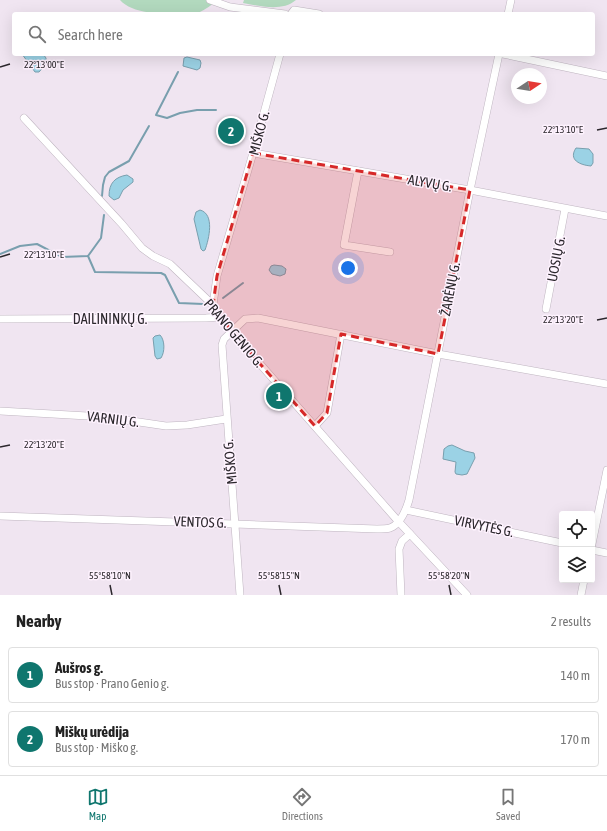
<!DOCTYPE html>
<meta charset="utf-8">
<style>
body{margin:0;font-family:"Asap Condensed",sans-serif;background:#f2f2f2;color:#222}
.controls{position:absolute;right:12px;bottom:12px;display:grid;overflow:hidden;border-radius:4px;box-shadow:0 4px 16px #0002}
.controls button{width:36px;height:36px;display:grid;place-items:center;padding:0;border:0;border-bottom:1px solid #e0e0e0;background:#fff;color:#222;font:20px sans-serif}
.compass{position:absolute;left:511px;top:68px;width:36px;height:36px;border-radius:50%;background:#fff;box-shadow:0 4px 16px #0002;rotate:78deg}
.you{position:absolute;left:348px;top:268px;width:14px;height:14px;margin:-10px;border:3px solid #fff;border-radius:50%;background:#1a73e8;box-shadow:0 0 0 6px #1a73e833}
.badge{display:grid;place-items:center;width:26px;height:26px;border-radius:50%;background:#0f766e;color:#fff;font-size:13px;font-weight:700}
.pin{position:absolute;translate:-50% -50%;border:2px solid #fff;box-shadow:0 1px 4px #0006}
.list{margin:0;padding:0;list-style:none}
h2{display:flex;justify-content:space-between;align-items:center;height:52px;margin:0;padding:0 16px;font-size:17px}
h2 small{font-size:13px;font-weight:400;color:#767676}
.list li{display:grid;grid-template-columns:26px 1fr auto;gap:12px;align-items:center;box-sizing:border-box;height:56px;margin:0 8px 8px;padding:0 8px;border:1px solid #e0e0e0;border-radius:4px}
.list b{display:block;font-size:15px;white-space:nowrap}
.list p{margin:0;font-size:13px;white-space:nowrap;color:#767676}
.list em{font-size:13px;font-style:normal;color:#767676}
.icon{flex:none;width:22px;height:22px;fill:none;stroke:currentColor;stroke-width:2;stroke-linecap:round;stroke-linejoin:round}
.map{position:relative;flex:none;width:607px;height:595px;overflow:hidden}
.search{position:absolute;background:#fff;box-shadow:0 4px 16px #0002;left:12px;right:12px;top:12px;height:44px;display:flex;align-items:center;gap:10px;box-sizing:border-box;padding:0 14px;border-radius:4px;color:#767676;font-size:15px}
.sheet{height:180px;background:#fff}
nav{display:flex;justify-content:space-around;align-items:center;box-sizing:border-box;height:56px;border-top:1px solid #e0e0e0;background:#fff;font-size:11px;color:#767676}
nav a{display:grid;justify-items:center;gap:2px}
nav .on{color:#0f766e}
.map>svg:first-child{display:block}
.green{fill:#b2d9be}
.water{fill:#9bd2e5;stroke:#799fae}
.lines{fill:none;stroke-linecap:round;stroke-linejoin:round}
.stream{stroke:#799fae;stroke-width:2}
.minor-casing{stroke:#bfb5c0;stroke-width:8}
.minor{stroke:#fff;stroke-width:7}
.marked{fill:#d62828;fill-opacity:0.2;stroke:#d62828;stroke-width:3;stroke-dasharray:8 5;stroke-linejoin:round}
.ticks{fill:none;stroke:#2b272c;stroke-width:1.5}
.labels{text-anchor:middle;stroke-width:3;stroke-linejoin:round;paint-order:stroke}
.street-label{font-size:14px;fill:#2b272c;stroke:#fef2fe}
.ticks-label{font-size:10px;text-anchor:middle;fill:#2b272c;stroke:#fef2fe;stroke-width:3;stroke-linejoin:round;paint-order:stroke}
</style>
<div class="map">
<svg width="607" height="595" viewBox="0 0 607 595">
<rect width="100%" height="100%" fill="#f0e5f1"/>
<g class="green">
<path d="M120,0H219C212,4 205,10 198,13C192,15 185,14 179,14C162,14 132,14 120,0Z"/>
<path d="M244,0H296C282,12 260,6 243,3Z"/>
</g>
<g class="water">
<polygon points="22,54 43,54 46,58 46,64 39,72 35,72"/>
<polygon points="187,57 200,60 201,63 200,68 197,70 183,66 184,58"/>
<path d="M576,148L589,149L593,154V163L591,166C580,165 568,160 576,148Z"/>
<path d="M127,175L133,179V182L123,190L119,198L114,200L109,196C109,183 115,177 127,175Z"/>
<path d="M200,210C215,214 209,239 205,250L203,251L201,249L194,219L196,212Z"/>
<polygon points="274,265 282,266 286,269 285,274 280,276 272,274 269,270 271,266"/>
<path d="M160,335C165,340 165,352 161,358L157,359L155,356L153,338L155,336Z"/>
<polygon points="452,445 465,451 474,453 475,458 467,474 462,475 456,474 455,472 456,462 443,459 444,449 448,446"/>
</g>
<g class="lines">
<g class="stream">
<polyline points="178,72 156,115 167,118 180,113 197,110 216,110"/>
<polyline points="102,196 103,185 105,177 109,172 129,161 149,126"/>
<polyline points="0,254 20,246 37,244 62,257 88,256 101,238 104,215"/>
<polyline points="88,256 95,272 161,273 165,275 179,303 203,304"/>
<polyline points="223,298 243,283"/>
</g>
<defs>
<g id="minor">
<polyline points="210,0 230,7 285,14"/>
<polyline points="291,14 294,10 319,14"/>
<polyline points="508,14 511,0"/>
<polyline points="503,54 607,76"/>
<polyline points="24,118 121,223 142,248 153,256 170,264 213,305 231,331 398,521 467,595"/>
<polyline points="253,153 470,190 607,216"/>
<polyline points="358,171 344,245 390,252"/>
<polyline points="213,305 217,276 253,153 280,54"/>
<polyline points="546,309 565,209"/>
<polyline points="0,319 206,318 221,317"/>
<polyline points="0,411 105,417 166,426 187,425 226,419"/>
<polyline points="315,426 327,413 341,334"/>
<polyline points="406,510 562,543"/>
<path d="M0,516L377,529C381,529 386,529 390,528C401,524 406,510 409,500L470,190L499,54"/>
<polyline points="592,544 607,470"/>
<polyline points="592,550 607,553"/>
<polyline points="240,595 222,345 224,339 245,319 258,318 438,354 607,384"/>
<polyline points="401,595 399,549 402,541 410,534"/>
<polyline points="581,595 584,580"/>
</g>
</defs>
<use href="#minor" class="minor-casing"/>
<use href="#minor" class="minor"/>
</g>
<path class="marked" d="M253,153L470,190L438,354L341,334L327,413L315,426L231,331L213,305L217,276Z"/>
<path class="ticks" d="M0,67L10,64M597,130L607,128M0,257L10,254M597,320L607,318M0,447L10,445M110,585L112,595M279,585L281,595M449,585L451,595"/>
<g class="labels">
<g class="street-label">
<text transform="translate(259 133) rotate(-75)" y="5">MIŠKO G.</text>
<text transform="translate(430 183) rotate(10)" y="5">ALYVŲ G.</text>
<text transform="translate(556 259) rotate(-79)" y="5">UOSIŲ G.</text>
<text transform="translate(450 289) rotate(-79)" y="5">ŽARĖNŲ G.</text>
<text x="110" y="324">DAILININKŲ G.</text>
<text transform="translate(234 333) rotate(50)" y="5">PRANO GENIO G.</text>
<text transform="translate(113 419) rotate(7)" y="5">VARNIŲ G.</text>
<text transform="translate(230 462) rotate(-95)" y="5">MIŠKO G.</text>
<text transform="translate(200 522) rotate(2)" y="5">VENTOS G.</text>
<text transform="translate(484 526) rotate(12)" y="5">VIRVYTĖS G.</text>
</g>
</g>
<g class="ticks-label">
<text x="44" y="68">22°13'00"E</text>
<text x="563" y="133">22°13'10"E</text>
<text x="44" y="258">22°13'10"E</text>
<text x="563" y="323">22°13'20"E</text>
<text x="44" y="448">22°13'20"E</text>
<text x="110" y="579">55°58'10"N</text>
<text x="279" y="579">55°58'15"N</text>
<text x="449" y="579">55°58'20"N</text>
</g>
</svg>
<div class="controls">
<button><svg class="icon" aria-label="locate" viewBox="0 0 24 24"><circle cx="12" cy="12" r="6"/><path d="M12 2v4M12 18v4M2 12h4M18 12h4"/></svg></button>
<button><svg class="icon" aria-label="layers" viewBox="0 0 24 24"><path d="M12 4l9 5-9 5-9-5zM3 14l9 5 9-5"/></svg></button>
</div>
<svg class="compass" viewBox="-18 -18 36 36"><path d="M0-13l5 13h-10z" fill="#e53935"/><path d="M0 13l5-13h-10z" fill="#767676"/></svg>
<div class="you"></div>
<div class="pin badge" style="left:279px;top:396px">1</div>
<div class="pin badge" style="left:231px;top:131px">2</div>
<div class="search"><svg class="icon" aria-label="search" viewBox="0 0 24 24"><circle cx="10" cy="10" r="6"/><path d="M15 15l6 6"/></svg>Search here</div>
</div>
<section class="sheet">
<h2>Nearby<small>2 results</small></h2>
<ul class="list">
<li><span class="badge">1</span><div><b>Aušros g.</b><p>Bus stop · Prano Genio g.</p></div><em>140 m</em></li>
<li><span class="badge">2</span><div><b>Miškų urėdija</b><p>Bus stop · Miško g.</p></div><em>170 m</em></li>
</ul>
</section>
<nav>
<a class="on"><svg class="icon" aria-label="map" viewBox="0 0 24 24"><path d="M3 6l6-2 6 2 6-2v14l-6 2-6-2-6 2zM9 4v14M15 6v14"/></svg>Map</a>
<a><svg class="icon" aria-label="directions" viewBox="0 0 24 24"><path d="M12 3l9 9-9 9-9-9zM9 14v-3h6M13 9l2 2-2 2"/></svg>Directions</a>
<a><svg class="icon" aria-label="saved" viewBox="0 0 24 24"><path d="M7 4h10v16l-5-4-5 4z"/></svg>Saved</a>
</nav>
